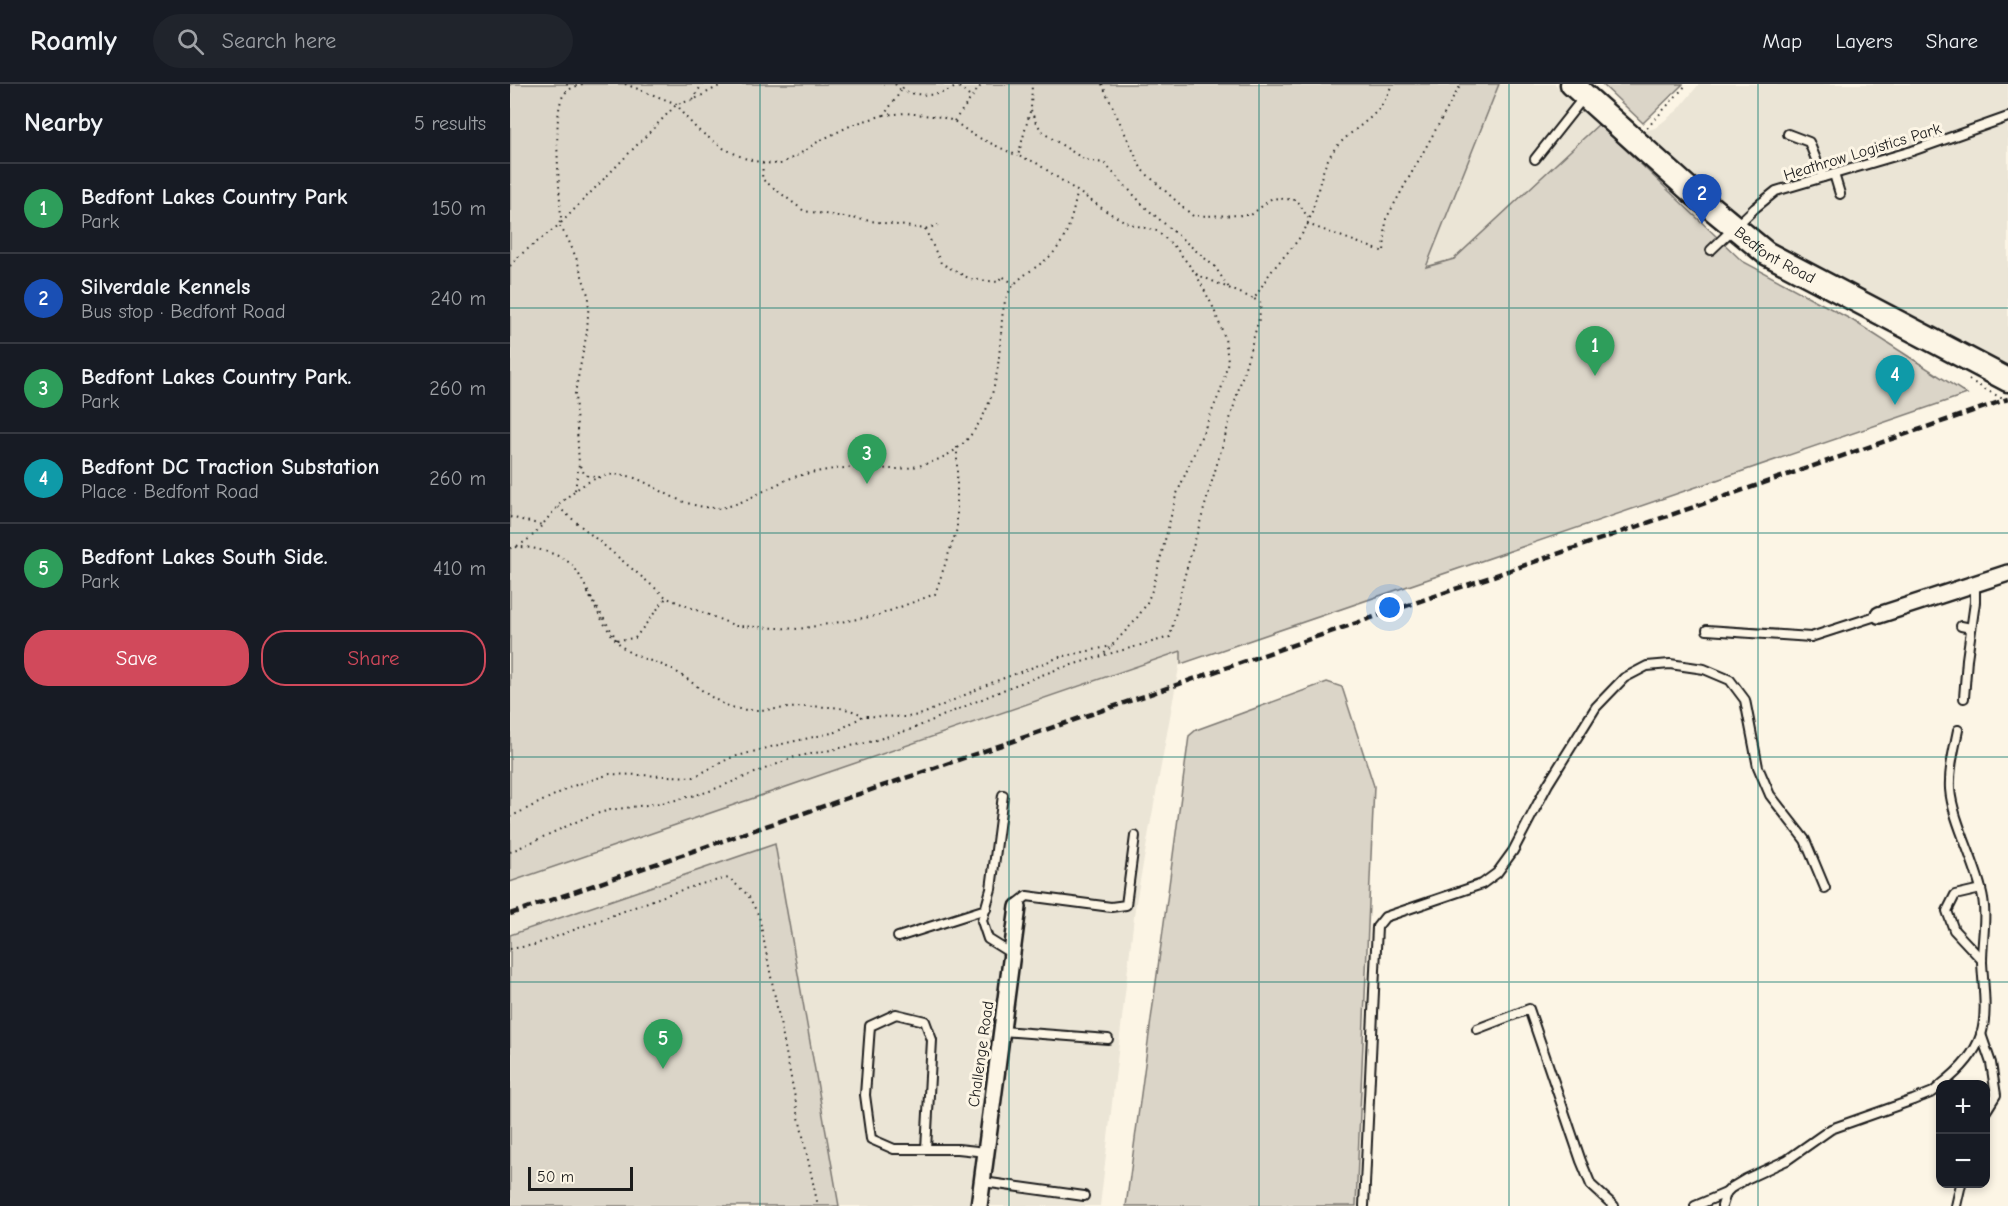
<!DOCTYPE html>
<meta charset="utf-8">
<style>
body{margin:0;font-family:"Comic Neue",sans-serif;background:#20242c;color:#f1f3f6}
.controls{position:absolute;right:18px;bottom:18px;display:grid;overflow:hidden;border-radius:12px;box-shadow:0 3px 9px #0003}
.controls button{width:54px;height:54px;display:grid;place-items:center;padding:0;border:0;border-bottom:2px solid #363941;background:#171b24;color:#f1f3f6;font:30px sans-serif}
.scale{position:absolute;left:18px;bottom:15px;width:105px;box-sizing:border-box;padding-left:6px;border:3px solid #1c1c1c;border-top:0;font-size:16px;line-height:21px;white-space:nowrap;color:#1c1c1c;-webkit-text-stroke:4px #fcf5e5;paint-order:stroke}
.you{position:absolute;left:880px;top:524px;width:21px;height:21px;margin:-15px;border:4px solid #fff;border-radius:50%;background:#1a73e8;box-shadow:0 0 0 9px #1a73e833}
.badge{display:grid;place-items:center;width:39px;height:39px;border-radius:50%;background:#d1495b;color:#fff;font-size:20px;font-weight:700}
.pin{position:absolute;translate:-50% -50px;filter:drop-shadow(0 2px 3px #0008)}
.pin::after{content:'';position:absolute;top:32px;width:21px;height:18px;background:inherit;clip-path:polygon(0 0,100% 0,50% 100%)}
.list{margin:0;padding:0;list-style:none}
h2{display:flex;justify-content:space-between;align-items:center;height:78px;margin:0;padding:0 24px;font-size:26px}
h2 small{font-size:20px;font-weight:400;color:#9ea1a6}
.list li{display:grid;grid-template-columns:39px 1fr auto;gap:18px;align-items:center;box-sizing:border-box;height:90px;padding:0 24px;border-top:2px solid #363941}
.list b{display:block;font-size:22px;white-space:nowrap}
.list p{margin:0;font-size:20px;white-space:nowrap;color:#9ea1a6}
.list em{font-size:20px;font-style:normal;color:#9ea1a6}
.actions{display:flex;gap:12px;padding:18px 24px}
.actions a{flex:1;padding:14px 0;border:2px solid #d1495b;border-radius:24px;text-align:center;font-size:21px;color:#d1495b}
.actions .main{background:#d1495b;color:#fff}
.icon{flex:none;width:33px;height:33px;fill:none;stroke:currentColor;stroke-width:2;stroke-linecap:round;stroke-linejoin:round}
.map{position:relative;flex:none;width:1498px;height:1122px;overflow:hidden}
header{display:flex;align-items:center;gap:36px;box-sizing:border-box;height:84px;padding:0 30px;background:#171b24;border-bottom:2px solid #363941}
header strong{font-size:28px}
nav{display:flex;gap:33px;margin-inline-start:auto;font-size:21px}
.search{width:420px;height:54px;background:#20242c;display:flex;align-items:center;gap:15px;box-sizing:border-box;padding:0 21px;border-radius:33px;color:#9ea1a6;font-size:22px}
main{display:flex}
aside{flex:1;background:#171b24}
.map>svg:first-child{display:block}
.built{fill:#ebe5d6}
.green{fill:#dbd5c8;stroke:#7c7872;stroke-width:1.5}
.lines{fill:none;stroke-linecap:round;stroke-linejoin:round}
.lane-casing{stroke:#1c1c1c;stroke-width:12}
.street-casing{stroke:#1c1c1c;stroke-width:20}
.secondary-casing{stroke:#1c1c1c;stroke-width:27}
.path{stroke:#1c1c1c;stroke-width:2;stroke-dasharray:1.5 4.5;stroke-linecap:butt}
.lane{stroke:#fcf5e5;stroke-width:8}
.street{stroke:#fcf5e5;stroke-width:15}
.secondary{stroke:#fcf5e5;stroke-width:22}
.rail{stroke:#1c1c1c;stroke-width:4.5;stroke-dasharray:9 4.5;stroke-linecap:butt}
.path-bridge{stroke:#1c1c1c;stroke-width:2;stroke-dasharray:1.5 4.5;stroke-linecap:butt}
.grid{fill:none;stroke:#0f766e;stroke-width:1.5;stroke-opacity:0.55}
.labels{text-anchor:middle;stroke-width:6;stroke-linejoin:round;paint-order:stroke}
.street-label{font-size:16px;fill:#1c1c1c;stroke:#fcf5e5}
</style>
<header>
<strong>Roamly</strong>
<div class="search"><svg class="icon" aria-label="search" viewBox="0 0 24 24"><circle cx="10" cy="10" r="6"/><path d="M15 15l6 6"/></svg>Search here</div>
<nav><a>Map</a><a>Layers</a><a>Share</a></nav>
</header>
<main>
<aside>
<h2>Nearby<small>5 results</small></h2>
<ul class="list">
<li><span class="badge" style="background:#2e9e5b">1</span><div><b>Bedfont Lakes Country Park</b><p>Park</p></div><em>150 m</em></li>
<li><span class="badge" style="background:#1a4fb4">2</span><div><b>Silverdale Kennels</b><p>Bus stop · Bedfont Road</p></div><em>240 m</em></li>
<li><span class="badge" style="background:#2e9e5b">3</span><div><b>Bedfont Lakes Country Park.</b><p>Park</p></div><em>260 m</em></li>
<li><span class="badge" style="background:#0f9aa8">4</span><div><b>Bedfont DC Traction Substation</b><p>Place · Bedfont Road</p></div><em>260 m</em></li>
<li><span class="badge" style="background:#2e9e5b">5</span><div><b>Bedfont Lakes South Side.</b><p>Park</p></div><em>410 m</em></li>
</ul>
<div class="actions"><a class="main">Save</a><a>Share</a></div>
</aside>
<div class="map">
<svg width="1498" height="1122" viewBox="0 0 1498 1122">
<rect width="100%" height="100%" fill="#fcf5e5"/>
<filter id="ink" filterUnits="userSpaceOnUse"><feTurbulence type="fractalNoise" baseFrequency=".0167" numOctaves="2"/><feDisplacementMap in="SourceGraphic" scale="12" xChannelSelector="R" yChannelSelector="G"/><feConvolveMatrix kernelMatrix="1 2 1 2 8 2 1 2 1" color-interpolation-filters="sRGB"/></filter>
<g filter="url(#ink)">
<g class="built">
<polygon points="989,0 1045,0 1066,23 1089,40 944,175 915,184"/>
<polygon points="1189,0 1498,0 1498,282 1262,167 1243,150 1243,139 1236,130 1227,132 1216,129 1134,47 1145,44 1168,26"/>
<polygon points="672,567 625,824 590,1122 329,1122 265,760 0,851 0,798"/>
</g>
<g class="green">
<polygon points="0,0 989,0 916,183 944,175 1089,40 1232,177 1342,236 1457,310 671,580 671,567 0,798"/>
<polygon points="1092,0 1173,0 1133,39"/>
<polygon points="817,598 832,603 864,702 846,1122 616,1122 679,652 686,646"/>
<polygon points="265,760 329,1122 0,1122 0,851"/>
</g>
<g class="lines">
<defs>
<g id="lane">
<polyline points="1278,50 1299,58 1313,93"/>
<polyline points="1025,75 1074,13"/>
<polyline points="1324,90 1330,110"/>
<polyline points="1201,166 1245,124 1266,107 1402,67 1498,33"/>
<polyline points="1451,542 1461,544"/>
<polyline points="1197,546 1301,553 1369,531"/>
<polyline points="1454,614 1457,575 1465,518 1465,506 1461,500"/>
<polyline points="493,711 481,805 472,837 478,855 502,870"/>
<polyline points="1471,805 1445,811 1437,827 1444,846 1472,876"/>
<polyline points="508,823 508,819 517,812 601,823 616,821 625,752"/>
<polyline points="388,853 476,825"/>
<polyline points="967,945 1019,925 1071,1077 1081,1101 1104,1122"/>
<polyline points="492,947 598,955"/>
<polyline points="1471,950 1481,979 1486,1011 1476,1027"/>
<path d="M1432,1000C1449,987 1464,972 1471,951C1478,929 1473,901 1472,878C1472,853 1478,830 1471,805C1464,775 1442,734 1440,705C1439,685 1444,666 1448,646"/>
<polyline points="416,1065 422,956 415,937 386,930 360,942 355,1011 361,1055 384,1065 448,1065 476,1068"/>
<polyline points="473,1098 574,1112"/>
<polyline points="854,1122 867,843 875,833 972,800 987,789 1003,767 1038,700 1086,623 1114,594 1137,582 1160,580 1194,585 1220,596 1235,616 1248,683 1260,711 1295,756 1315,804"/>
<polyline points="1185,1122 1216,1109"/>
<polyline points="1212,1122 1216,1109 1221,1104 1236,1095 1277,1076 1321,1045 1403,1016 1423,1008 1430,1002"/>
<polyline points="1446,1122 1451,1100"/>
</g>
<g id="street">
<polyline points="1369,531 1498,489"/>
<polyline points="469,1122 508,823"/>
</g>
<g id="secondary">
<path id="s1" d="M1062,0L1181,107L1256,169L1498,296"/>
</g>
</defs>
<use href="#lane" class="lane-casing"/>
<use href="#street" class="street-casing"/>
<use href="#secondary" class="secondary-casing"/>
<g class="path">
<polyline points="57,0 57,7"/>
<path d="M115,0L167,20L173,30L188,46L213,64L234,74L253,79L270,80L288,71L309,57L344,40L374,31L391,7C412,12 431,14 450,0"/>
<polyline points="385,0 391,7 395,0"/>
<polyline points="592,0 632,86 683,132 741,131 762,114 787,116 798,134"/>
<polyline points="449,3 460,13"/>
<polyline points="183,16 192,0"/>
<polyline points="521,26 526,39 535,50 575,76 594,79 635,123 705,183 719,204"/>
<polyline points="374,31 396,29 431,33 444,37 463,51 508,72"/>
<polyline points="444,37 472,0"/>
<polyline points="1137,44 1177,0"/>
<polyline points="253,79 252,95 294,127 415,145 428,141"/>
<polyline points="797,140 874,168 876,135 951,0"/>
<polyline points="415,145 431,179 460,195 488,198 492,192 504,200"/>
<path d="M0,182L10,171L49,141L51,134C50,108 42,31 53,12C57,5 66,2 73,0"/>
<path d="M686,190L744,215C750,206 755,196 761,188C773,172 788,160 797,141C807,119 809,90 820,72C831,53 852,43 866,28C874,20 878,10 882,0"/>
<polyline points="70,382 75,391 89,393"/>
<polyline points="65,406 69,380 65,309 77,248 79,214 67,176 58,155 49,141 167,20 183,16 213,0"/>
<polyline points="48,423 157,514 226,542 289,545 366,532 425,510 447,445 447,363"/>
<polyline points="0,433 32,441"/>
<path d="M7,462C24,454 30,443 42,429C56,412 76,395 98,391C124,387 142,404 165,414C177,420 190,423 204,424C229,425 260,401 284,393C306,387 332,383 356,383C365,383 374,385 383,385C409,385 443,374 460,352C485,320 488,289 491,250C492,237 492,222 498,210C506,193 524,186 538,174C557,158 562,133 567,110"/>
<path d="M0,464C16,460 50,469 62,481C69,488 74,501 79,509"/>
<path d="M107,556L78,509C88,529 98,551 116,566C129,575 145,577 159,584C187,597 204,625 239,626C273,627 322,615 352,631"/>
<polyline points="107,556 125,554 156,514"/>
<polyline points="595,571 660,553 674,494 749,235 751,219 744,215"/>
<polyline points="0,733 63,702 100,690 184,693 220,674 272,660 326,648 353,632 398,633 413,630 481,599 550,573 602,562"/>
<polyline points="0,768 79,732 100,726 158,718 197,708 285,673 356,659 402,645 500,603 548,585 592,572 624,538 636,521 643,504 666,412 711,306 718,277 715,254 703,223 686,190 666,164 647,147 620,140 599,129 525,78 508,72 521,24 522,0"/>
<polyline points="0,865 24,861 159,810 191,800 219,794 238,811 249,832 287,1024 308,1122"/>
</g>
<use href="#lane" class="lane"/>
<use href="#street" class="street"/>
<use href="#secondary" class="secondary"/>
<polyline class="rail" points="0,830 1498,315"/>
<polyline class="path-bridge" points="1459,296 1498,318"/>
</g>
</g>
<path class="grid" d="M250,0V1122M499,0V1122M749,0V1122M999,0V1122M1248,0V1122M0,224H1498M0,449H1498M0,673H1498M0,898H1498"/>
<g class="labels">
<g class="street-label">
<text transform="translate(1352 67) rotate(-17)" y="6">Heathrow Logistics Park</text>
<text dy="6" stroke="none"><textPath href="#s1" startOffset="266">Bedfont Road</textPath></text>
<text transform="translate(470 970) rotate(-82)" y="6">Challenge Road</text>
</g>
</g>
</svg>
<div class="controls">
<button>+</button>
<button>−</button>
</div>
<div class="scale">50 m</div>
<div class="you"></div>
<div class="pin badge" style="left:1085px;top:292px;background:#2e9e5b">1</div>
<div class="pin badge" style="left:1192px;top:140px;background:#1a4fb4">2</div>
<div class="pin badge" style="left:357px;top:400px;background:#2e9e5b">3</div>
<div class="pin badge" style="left:1385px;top:321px;background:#0f9aa8">4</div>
<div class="pin badge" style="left:153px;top:985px;background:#2e9e5b">5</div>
</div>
</main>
